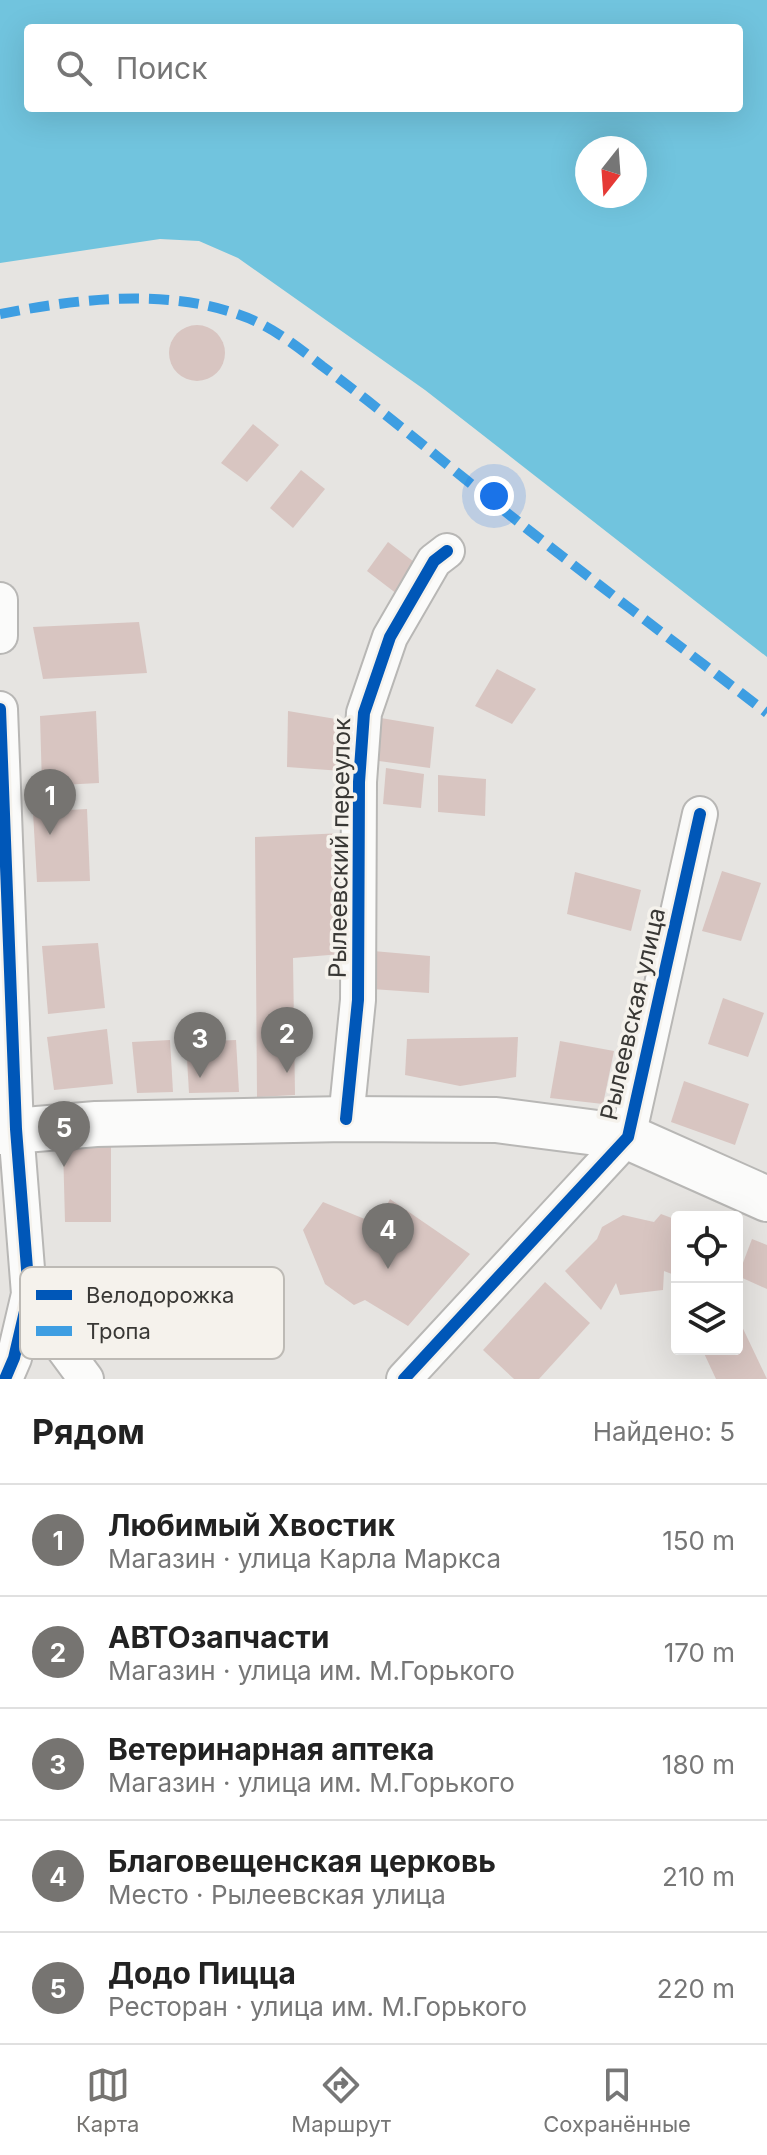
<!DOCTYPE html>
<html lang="ru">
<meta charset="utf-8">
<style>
body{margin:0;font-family:Inter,sans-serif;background:#f6f6f6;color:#222}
.controls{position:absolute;right:24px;bottom:24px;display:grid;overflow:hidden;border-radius:8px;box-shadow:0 8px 32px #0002}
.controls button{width:72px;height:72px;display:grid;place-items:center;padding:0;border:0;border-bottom:2px solid #e0e0e0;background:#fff;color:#222;font:40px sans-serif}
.compass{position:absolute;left:575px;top:136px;width:72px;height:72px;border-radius:50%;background:#fff;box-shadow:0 8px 32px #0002;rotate:197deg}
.you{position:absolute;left:494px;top:496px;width:28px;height:28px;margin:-20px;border:6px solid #fff;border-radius:50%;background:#1a73e8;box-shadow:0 0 0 12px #1a73e833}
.badge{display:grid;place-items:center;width:52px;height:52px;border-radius:50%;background:#767471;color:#fff;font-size:26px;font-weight:700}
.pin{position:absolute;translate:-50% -66px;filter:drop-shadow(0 2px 4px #0008)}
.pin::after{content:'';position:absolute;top:42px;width:28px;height:24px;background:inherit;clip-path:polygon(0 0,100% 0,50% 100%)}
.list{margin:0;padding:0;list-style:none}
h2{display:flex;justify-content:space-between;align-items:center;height:104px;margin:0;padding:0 32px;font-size:34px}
h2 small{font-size:26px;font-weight:400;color:#767676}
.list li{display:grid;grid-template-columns:52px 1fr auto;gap:24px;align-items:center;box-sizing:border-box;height:112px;padding:0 32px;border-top:2px solid #e0e0e0}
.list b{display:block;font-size:30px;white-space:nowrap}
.list p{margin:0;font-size:26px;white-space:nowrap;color:#767676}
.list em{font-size:26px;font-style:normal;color:#767676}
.icon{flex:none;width:44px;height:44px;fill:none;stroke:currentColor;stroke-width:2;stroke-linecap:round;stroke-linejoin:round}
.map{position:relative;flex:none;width:767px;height:1379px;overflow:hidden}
.search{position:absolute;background:#fff;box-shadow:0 8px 32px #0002;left:24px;right:24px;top:24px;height:88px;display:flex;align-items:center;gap:20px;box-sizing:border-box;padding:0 28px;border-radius:8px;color:#767676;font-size:30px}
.sheet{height:664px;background:#fff}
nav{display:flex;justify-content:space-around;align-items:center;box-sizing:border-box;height:112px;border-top:2px solid #e0e0e0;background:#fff;font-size:22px;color:#767676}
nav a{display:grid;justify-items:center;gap:4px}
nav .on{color:#767471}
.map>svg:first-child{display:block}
.water{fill:#71c4de;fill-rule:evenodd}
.building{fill:#d8c5c1}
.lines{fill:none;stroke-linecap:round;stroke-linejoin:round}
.minor-casing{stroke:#b8b7b5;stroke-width:38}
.major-casing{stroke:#b8b7b5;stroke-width:48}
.minor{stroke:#fbfbfa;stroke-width:34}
.major{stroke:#fbfbfa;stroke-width:44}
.quiet{stroke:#3e9ee2;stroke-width:10;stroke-dasharray:20 10;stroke-linecap:butt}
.cycleway-casing{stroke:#f5f2ec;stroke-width:17}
.cycleway{stroke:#0057b8;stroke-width:12}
.labels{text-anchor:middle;stroke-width:7;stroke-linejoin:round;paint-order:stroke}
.street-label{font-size:24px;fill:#393835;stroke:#f5f2ec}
.key{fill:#f5f2ec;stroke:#bdbab5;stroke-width:2}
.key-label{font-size:22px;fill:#393835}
</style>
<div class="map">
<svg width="767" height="1379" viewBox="0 0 767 1379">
<rect width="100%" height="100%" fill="#e6e4e1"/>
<path class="water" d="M0,0H767V657L425,390L238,258L199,241L160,239L0,263ZM28,28H739V108H28ZM587,148H635V196H587Z"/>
<g class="building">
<circle cx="197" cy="353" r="28"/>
<polygon points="253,424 279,445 247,482 221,463"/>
<polygon points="301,470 325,489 293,528 270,508"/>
<polygon points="388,542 418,565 397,594 367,571"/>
<polygon points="139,622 147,673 43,679 33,627"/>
<polygon points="497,669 536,689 512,724 475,706"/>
<polygon points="96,711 99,783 42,786 40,716"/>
<polygon points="288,711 348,721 342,771 287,767"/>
<polygon points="381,718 434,727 430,768 379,761"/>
<polygon points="386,768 424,774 421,808 383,804"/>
<polygon points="438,775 486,779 485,816 438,812"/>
<polygon points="87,809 90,881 37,882 33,812"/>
<polygon points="344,833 341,954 293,958 295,1095 257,1097 255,837"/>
<polygon points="722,871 761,883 741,941 702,931"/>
<polygon points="575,872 641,890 631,931 567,914"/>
<polygon points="98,943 105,1008 48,1014 42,946"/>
<polygon points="373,951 430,956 429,993 372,989"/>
<polygon points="723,998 764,1013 748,1057 708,1044"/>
<polygon points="107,1029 113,1084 54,1090 47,1037"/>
<polygon points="518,1037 516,1077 460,1086 405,1075 407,1039"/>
<polygon points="170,1040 173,1092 137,1093 132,1042"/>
<polygon points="236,1040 239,1092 189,1093 186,1042"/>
<polygon points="560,1041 614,1051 603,1104 550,1098"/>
<polygon points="684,1081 749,1104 735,1145 671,1122"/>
<polygon points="111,1145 111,1222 65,1222 63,1146"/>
<polygon points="390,1199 470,1254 408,1326 365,1300 354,1305 325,1284 303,1230 323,1202 377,1224"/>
<polygon points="661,1214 677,1220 677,1276 664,1271 663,1290 620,1295 616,1283 601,1310 565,1271 597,1239 602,1227 623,1215 654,1222"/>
<polygon points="752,1239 767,1245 767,1289 738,1276"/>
<polygon points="545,1282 590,1323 539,1379 514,1379 483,1350"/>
<polygon points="737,1316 767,1379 716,1379 702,1349 737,1349"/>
</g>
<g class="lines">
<defs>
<g id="minor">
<polyline points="0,600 0,636"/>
<polyline points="0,709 16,1129 29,1294 14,1358 5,1379"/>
<polyline points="346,1119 358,1000 359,782 364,713 390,637 434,561 447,551"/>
<polyline points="29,1294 52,1333 86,1379"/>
<polyline points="404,1379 628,1137 700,814"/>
</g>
<polyline id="major" points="0,1132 96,1124 346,1119 496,1120 628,1137 767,1199"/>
</defs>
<use href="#minor" class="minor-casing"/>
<use href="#major" class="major-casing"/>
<use href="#minor" class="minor"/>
<use href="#major" class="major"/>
<path class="quiet" d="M0,314C76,299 166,288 240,315C270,325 298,347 322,366C371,402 418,441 465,479C564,560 666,635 767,713"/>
<defs>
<g id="cycleway">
<polyline points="0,709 16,1129 29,1294 14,1358 5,1379"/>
<polyline points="346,1119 358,1000 359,782 364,713 390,637 434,561 447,551"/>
<polyline points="404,1379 628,1137 700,814"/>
</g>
</defs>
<use href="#cycleway" class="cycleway-casing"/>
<use href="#cycleway" class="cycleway"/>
</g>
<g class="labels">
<g class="street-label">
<text transform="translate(340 848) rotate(-89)" y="8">Рылеевский переулок</text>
<text transform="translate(633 1014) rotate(-77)" y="8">Рылеевская улица</text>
</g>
</g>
<rect x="20" y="1267" width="264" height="92" rx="12" class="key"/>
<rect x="36" y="1290" width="36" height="10" fill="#0057b8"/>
<rect x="36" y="1326" width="36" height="10" fill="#3e9ee2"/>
<g class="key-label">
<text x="86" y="1303">Велодорожка</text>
<text x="86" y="1339">Тропа</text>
</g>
</svg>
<div class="controls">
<button><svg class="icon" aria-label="locate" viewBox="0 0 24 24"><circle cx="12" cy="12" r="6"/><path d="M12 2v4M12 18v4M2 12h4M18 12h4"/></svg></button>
<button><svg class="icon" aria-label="layers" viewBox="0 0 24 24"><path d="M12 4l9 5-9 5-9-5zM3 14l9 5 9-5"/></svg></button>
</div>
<svg class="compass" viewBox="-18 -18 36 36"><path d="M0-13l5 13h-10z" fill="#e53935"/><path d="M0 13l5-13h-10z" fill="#767676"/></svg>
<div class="you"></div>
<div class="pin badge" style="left:50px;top:835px">1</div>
<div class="pin badge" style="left:287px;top:1073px">2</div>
<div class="pin badge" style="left:200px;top:1078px">3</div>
<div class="pin badge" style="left:388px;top:1269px">4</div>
<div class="pin badge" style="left:64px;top:1167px">5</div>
<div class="search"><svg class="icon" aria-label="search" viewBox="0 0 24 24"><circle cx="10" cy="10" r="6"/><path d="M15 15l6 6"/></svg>Поиск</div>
</div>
<section class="sheet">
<h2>Рядом<small>Найдено: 5</small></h2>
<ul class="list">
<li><span class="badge">1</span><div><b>Любимый Хвостик</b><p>Магазин · улица Карла Маркса</p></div><em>150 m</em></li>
<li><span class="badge">2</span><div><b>АВТОзапчасти</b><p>Магазин · улица им. М.Горького</p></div><em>170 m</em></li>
<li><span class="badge">3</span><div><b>Ветеринарная аптека</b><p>Магазин · улица им. М.Горького</p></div><em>180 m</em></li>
<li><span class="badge">4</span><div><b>Благовещенская церковь</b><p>Место · Рылеевская улица</p></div><em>210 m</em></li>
<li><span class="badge">5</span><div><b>Додо Пицца</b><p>Ресторан · улица им. М.Горького</p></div><em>220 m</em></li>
</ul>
</section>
<nav>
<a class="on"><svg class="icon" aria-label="map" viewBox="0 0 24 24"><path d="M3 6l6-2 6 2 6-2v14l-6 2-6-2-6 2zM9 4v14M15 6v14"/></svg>Карта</a>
<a><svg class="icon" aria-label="directions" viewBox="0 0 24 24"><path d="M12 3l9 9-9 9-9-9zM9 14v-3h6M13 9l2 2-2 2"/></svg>Маршрут</a>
<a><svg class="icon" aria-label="saved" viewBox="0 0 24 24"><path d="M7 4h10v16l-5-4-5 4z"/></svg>Сохранённые</a>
</nav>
